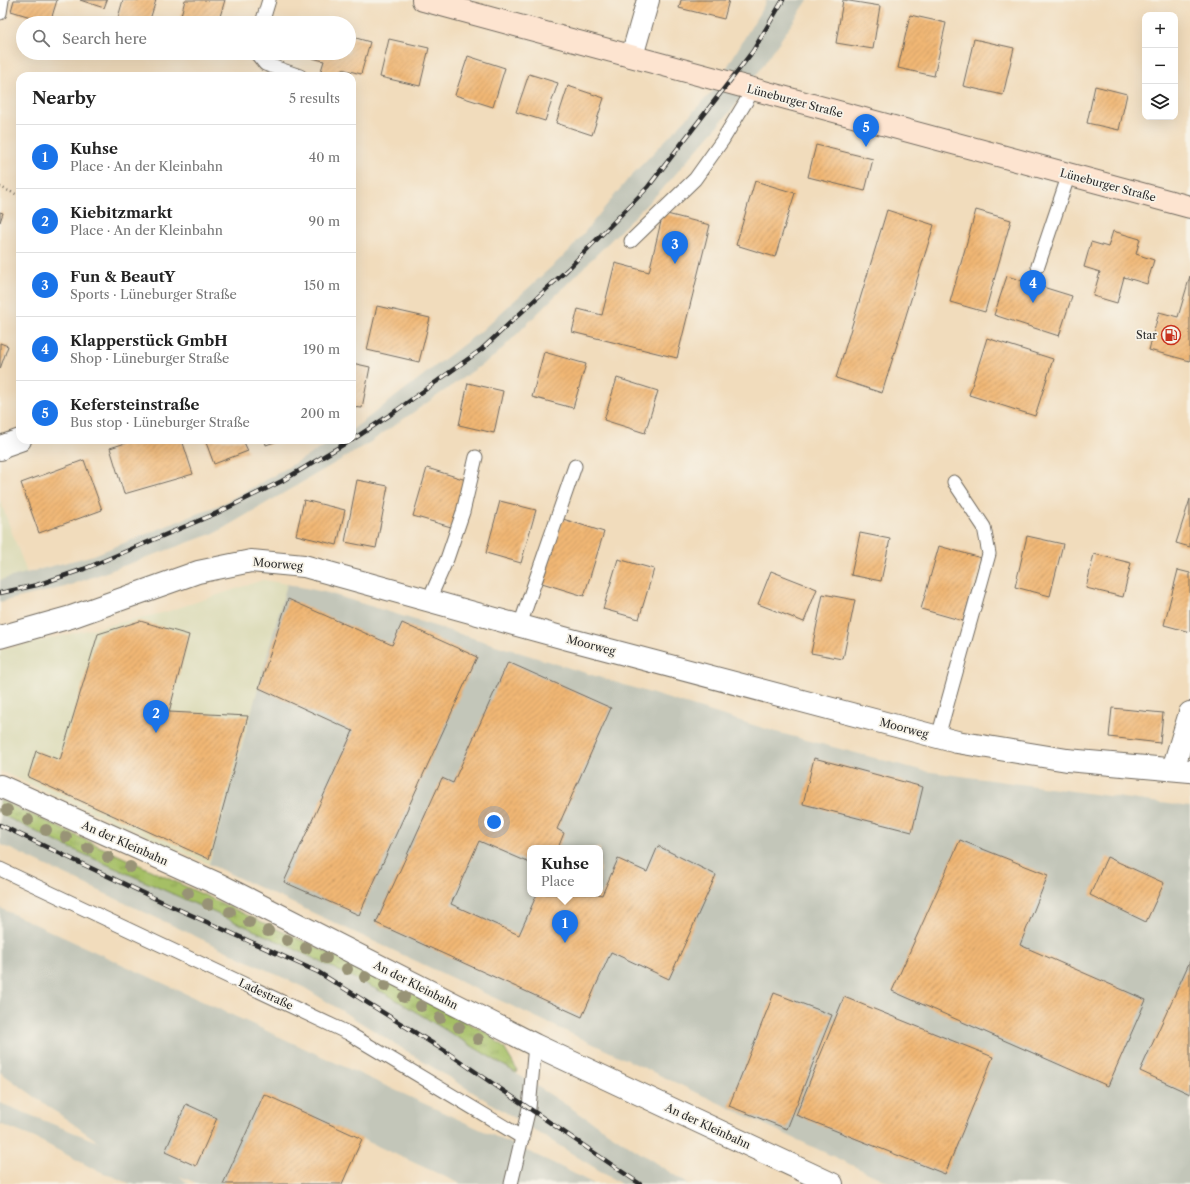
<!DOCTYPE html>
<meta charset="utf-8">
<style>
body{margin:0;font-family:"Libre Caslon Text",serif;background:#f6f6f6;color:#222}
.controls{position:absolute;right:12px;top:12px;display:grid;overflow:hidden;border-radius:8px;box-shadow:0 4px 16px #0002}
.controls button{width:36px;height:36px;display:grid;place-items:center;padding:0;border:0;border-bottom:1px solid #e0e0e0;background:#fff;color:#222;font:20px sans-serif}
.you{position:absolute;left:494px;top:822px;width:14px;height:14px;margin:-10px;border:3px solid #fff;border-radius:50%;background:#1a73e8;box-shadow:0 0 0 6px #1a73e833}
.badge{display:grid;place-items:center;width:26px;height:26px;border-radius:50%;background:#1a73e8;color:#fff;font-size:13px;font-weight:700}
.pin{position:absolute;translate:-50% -33px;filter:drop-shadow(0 1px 2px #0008)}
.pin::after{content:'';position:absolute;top:21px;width:14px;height:12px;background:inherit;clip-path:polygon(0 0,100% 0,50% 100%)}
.popup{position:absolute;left:527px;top:845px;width:76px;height:52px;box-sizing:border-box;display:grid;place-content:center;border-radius:8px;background:#fff;filter:drop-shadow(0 1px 3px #0005);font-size:13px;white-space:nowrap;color:#767676}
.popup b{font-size:15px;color:#222}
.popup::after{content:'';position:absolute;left:50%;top:100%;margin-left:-8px;border:8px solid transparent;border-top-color:#fff}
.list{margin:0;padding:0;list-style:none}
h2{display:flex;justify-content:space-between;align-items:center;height:52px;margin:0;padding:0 16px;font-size:17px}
h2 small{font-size:13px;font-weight:400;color:#767676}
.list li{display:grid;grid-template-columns:26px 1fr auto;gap:12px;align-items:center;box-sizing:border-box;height:64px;padding:0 16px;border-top:1px solid #e0e0e0}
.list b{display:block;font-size:15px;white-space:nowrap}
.list p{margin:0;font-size:13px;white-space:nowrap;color:#767676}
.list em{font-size:13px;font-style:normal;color:#767676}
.icon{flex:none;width:22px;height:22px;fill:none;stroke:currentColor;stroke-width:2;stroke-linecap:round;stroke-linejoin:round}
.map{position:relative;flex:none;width:1190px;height:1184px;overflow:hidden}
.search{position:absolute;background:#fff;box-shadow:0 4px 16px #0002;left:16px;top:16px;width:340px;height:44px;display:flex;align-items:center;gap:10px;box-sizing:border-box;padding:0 14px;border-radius:22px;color:#767676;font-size:15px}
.panel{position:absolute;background:#fff;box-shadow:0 4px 16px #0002;left:16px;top:72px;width:340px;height:372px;border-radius:12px}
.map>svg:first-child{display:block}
.built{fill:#deddbb}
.industrial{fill:#c3c6b9;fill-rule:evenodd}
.grass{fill:url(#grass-tufts);stroke:#687548}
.building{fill:url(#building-hatch)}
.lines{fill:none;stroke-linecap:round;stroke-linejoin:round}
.service-casing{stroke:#70695e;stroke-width:15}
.minor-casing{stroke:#70695e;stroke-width:24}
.secondary-casing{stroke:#70695e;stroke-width:24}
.path{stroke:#70695e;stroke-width:2.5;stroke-dasharray:1 3;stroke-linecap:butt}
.service{stroke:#fff;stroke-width:13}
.minor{stroke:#fff;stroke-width:22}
.secondary{stroke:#fde4d0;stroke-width:22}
.rail-casing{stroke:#2b2b2b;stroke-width:4.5}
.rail{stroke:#f7f3e8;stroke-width:3;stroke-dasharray:9;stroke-linecap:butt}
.tree{fill:#989376}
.labels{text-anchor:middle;stroke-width:3.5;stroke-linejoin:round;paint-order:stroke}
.street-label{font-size:11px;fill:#2b2b2b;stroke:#f7f3e8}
.poi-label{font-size:11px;fill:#2b2b2b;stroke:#f7f3e8;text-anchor:end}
</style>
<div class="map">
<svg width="1190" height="1184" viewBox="0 0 1190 1184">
<defs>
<pattern id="grass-tufts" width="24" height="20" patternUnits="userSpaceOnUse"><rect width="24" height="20" fill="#a5bf65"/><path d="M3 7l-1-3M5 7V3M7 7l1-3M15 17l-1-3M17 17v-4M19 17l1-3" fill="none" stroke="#879b53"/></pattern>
<pattern id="building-hatch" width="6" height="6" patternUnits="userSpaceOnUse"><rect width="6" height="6" fill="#f1b775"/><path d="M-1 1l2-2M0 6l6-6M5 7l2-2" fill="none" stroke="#c39560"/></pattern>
</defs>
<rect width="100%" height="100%" fill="#f7f3e8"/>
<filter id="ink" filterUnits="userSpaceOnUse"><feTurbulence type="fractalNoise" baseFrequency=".025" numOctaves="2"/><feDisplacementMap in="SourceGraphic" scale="8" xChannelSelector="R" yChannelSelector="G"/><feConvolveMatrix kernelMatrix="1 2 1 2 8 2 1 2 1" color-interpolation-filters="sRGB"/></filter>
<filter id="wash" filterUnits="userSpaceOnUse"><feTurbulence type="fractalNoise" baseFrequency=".012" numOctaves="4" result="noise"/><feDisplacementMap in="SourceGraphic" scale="16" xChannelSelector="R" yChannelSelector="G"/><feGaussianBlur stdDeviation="0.9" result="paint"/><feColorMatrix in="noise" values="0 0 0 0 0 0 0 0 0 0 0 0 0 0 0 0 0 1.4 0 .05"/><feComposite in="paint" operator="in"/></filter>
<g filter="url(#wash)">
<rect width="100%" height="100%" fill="#f1dcbc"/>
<g class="built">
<polygon points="0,500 27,573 0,580"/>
<polygon points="263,580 287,584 209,864 0,771 0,650 166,612"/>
</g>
<g class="industrial">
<polygon points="767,0 808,0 735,106 666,185 496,355 366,445 217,532 65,587 0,602 0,580 94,555 224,503 273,476 335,440 352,440 352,430 481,331 570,250 628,179 713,91"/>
<path d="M287,584L328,593L776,732L924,771L1190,807V1184H892L209,864ZM530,848H600V894H530Z"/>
<polygon points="0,814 59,843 282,943 388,995 551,1095 688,1184 621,1184 305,988 0,844"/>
<polygon points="0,908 553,1163 594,1184 461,1184 362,1139 341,1184 199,1184 179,1176 189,1184 131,1184 92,1168 35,1138 0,1124 0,1103 100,1143 0,1072"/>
</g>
<polygon class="grass" points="0,800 380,977 489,1034 504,1048 517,1070 516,1073 388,995 282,943 59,843 0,814"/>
<g id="blocks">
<g class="building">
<polygon points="14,0 57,0 50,23 11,11"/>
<polygon points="80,0 107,0 104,8"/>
<polygon points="123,0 156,0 149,23 125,23 117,21"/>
<polygon points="185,0 225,0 218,23 179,23"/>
<polygon points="681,0 729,0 724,19 679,8"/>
<polygon points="843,0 880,6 873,49 836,43"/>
<polygon points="910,15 946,23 934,76 898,68"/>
<polygon points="349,36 370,42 361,74 342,69 340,76 327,76 320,74 324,61 312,58 313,53 349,53"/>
<polygon points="389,39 429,48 420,86 380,77"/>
<polygon points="974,39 1014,48 1003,95 963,86"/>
<polygon points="468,56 505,68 493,107 455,95"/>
<polygon points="529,74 558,83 545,121 516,112"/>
<polygon points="568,86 604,98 592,135 556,123"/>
<polygon points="1095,86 1127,94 1119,130 1087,123"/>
<polygon points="816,145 873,159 865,191 808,177"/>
<polygon points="755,181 795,193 775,257 736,245"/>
<polygon points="887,210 934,225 882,393 836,378"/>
<polygon points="976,210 1011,220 985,312 950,302"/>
<polygon points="0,212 3,213 0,222"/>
<polygon points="663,213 710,225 677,358 572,332 578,309 602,315 615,263 649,272"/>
<polygon points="1113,231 1140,239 1136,254 1154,260 1147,284 1124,277 1117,303 1093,296 1100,272 1084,267 1091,242 1108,247"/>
<polygon points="1007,276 1072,296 1059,336 994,315"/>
<polygon points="1190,276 1190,361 1149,350 1159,312 1178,317"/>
<polygon points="377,306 430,318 419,362 367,350"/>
<polygon points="987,338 1053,359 1035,416 969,395"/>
<polygon points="0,343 8,346 0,369"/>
<polygon points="544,352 586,364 573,408 532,397"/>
<polygon points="352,363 370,367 362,408 352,407"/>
<polygon points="617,378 658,391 645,433 604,420"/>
<polygon points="468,383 503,391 494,433 459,425"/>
<polygon points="135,440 182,440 193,474 124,494 110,448"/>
<polygon points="205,440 243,440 248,451 214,464"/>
<polygon points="265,440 280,440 266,445"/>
<polygon points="84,460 102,510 39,533 21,483"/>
<polygon points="427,468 466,480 451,527 413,516"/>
<polygon points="357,480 388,486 376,548 345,542"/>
<polygon points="1190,499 1190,547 1176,543"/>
<polygon points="304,500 345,510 337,545 296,535"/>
<polygon points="500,501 536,510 521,563 486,553"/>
<polygon points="563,519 604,532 584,596 542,583"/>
<polygon points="860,533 890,539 881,581 851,575"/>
<polygon points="1027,536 1063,544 1050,596 1015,587"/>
<polygon points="939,546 981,558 963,621 921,609"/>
<polygon points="1094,554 1131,563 1123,597 1086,588"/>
<polygon points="618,559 654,569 639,619 603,609"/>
<polygon points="1178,570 1190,573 1190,632 1164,625"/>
<polygon points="771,571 817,589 804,622 758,604"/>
<polygon points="823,594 855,600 843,659 811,653"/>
<polygon points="288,599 392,645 402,623 477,657 359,915 284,882 353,731 259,688"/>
<polygon points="140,621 189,635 169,712 248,716 209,859 28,777 36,751 60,760 98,634"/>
<polygon points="508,662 611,708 557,829 564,833 558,848 530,848 530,863 479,841 451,904 519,935 537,894 598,894 602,895 618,859 647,872 658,846 716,875 669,979 611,952 582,1017 376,923 442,778 453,783"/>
<polygon points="1112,708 1163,713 1160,743 1109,737"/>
<polygon points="814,758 923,787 912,832 803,804"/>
<polygon points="960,840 1048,875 1020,945 1146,1000 1108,1086 892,991"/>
<polygon points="1107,857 1164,883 1146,922 1090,895"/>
<polygon points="1190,961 1190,1094 1140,1071"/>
<polygon points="774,993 832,1015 787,1129 729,1106"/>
<polygon points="844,997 993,1057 945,1174 796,1115"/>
<polygon points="264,1094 362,1139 342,1184 223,1184"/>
<polygon points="186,1104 217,1118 196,1166 165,1152"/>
</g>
</g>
</g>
<g filter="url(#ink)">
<use href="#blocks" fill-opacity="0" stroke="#70695e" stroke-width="1"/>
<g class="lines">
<defs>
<g id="service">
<polyline points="0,13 2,0"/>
<polyline points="262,23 269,0"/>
<polyline points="256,53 265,64 300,76"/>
<polyline points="631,241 695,179 722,141 753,90"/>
<polyline points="1038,266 1069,174"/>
<polyline points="429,600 447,559 463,512 476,457"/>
<polyline points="520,625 575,466"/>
<polyline points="938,737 989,554 984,527 954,482"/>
<polyline points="0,869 348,1033 523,1138"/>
<polyline points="511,1184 529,1108 535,1045"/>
</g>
<g id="minor">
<polyline points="632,56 648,0"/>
<polyline points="0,449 3,446 20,440"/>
<polyline points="0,637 71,617 198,572 251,561 304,566 568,639 957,742 1067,760 1190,771"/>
<polyline points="1173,769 1190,713"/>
<polyline points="0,786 220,885 535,1045 832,1184"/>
</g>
<polyline id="secondary" points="423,0 1190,207"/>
</defs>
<use href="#service" class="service-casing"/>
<use href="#minor" class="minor-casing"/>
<use href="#secondary" class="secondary-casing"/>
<polyline class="path" points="0,187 20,196"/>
<use href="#service" class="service"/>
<use href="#minor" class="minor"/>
<use href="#secondary" class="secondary"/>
<defs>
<g id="rail">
<polyline points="352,440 390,415 482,349 568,269 648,187 753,51 783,0"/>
<polyline points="0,593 37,585 84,569 217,513 282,481 351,440"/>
<polyline points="0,825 171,906 318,972 448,1053 640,1184"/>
</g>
</defs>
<use href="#rail" class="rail-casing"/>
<use href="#rail" class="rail"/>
</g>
<g class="tree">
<circle cx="7" cy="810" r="6"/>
<circle cx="28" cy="820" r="6"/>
<circle cx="46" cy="830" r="6"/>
<circle cx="66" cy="837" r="6"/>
<circle cx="88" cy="848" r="6"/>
<circle cx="108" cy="857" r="6"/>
<circle cx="130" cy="867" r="6"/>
<circle cx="188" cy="893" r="6"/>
<circle cx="208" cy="904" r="6"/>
<circle cx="230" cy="912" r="6"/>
<circle cx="249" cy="922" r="6"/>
<circle cx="268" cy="931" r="6"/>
<circle cx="287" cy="940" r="6"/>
<circle cx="306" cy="948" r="6"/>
<circle cx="326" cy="958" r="6"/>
<circle cx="347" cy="969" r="6"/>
<circle cx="365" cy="977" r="6"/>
<circle cx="385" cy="986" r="6"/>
<circle cx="404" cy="997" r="6"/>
<circle cx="421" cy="1006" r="6"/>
<circle cx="440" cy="1018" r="6"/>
<circle cx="459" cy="1027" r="6"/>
<circle cx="478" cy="1039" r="6"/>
</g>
</g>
<defs>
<symbol id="fuel-ring" viewBox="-11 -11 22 22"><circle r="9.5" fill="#f7f3e8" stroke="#c8321e" stroke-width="1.5"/><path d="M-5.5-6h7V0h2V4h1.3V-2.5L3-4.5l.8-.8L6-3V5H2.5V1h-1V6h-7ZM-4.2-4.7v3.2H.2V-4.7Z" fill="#c8321e"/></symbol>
</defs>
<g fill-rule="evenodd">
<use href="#fuel-ring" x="1160" y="324" width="22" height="22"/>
</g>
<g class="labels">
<g class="street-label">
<text transform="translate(795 101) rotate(15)" y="4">Lüneburger Straße</text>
<text transform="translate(1108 185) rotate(15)" y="4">Lüneburger Straße</text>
<text transform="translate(278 564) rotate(5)" y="4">Moorweg</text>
<text transform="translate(591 645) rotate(15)" y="4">Moorweg</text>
<text transform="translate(904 728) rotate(15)" y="4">Moorweg</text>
<text transform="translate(125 843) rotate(24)" y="4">An der Kleinbahn</text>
<text transform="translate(416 985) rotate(27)" y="4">An der Kleinbahn</text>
<text transform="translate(266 994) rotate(25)" y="4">Ladestraße</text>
<text transform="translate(708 1126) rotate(25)" y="4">An der Kleinbahn</text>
</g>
<g class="poi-label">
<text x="1157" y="339">Star</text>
</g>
</g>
</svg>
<div class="controls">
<button>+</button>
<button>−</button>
<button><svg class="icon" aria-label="layers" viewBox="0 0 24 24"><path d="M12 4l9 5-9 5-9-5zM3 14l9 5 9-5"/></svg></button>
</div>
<div class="you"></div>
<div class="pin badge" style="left:565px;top:943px">1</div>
<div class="popup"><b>Kuhse</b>Place</div>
<div class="pin badge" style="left:156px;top:733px">2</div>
<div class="pin badge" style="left:675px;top:264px">3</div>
<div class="pin badge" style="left:1033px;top:303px">4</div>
<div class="pin badge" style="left:866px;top:147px">5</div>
<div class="search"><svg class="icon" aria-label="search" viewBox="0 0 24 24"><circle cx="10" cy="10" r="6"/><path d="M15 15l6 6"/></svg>Search here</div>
<section class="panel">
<h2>Nearby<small>5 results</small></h2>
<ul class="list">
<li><span class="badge">1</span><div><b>Kuhse</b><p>Place · An der Kleinbahn</p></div><em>40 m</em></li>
<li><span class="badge">2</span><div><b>Kiebitzmarkt</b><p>Place · An der Kleinbahn</p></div><em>90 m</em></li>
<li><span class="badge">3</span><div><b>Fun &amp; BeautY</b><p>Sports · Lüneburger Straße</p></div><em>150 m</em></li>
<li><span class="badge">4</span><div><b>Klapperstück GmbH</b><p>Shop · Lüneburger Straße</p></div><em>190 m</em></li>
<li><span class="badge">5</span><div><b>Kefersteinstraße</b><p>Bus stop · Lüneburger Straße</p></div><em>200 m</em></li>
</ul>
</section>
</div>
